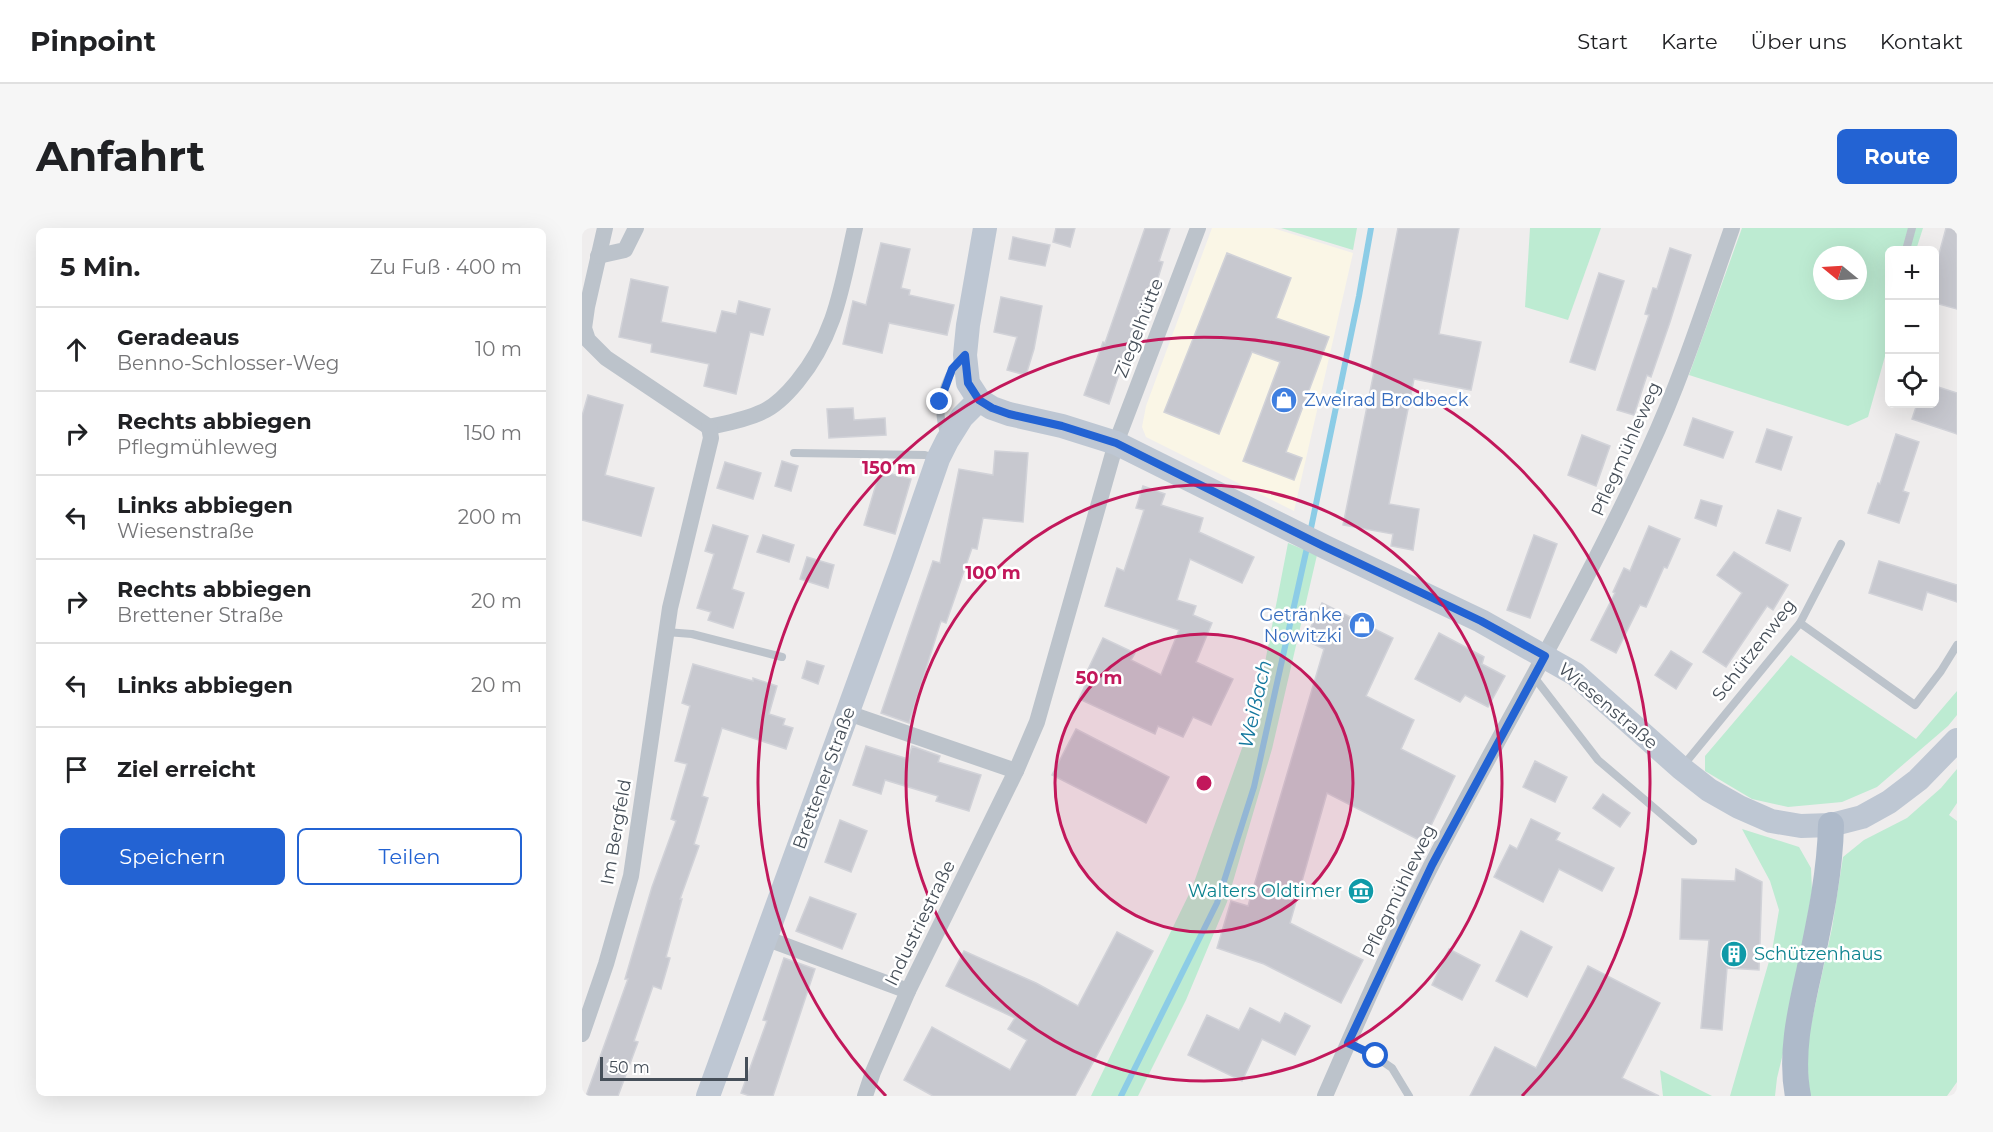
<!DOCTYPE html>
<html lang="de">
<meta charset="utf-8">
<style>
body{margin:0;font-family:Montserrat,sans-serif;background:#f6f6f6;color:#202124}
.controls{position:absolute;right:18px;top:18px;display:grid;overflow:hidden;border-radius:9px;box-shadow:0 6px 24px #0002}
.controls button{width:54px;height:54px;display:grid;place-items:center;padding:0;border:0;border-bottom:2px solid #e0e0e0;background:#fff;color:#202124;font:30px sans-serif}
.compass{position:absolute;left:1231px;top:18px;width:54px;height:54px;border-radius:50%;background:#fff;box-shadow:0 6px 24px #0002;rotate:288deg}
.scale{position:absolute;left:18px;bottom:15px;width:148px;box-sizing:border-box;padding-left:6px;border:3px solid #464f59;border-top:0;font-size:16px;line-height:21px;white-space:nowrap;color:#464f59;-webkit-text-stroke:4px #fff;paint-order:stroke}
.stop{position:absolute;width:18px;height:18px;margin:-14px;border:4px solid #2363d3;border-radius:50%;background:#fff}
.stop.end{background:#2363d3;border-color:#fff;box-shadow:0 2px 6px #0008}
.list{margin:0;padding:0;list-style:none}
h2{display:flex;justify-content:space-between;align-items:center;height:78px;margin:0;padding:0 24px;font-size:26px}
h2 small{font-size:20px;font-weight:400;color:#757577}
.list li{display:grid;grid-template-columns:39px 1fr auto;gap:18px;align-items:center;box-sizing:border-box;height:84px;padding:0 24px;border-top:2px solid #e0e0e0}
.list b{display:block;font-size:22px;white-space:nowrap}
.list p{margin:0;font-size:20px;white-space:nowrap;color:#757577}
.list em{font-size:20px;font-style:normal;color:#757577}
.actions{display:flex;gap:12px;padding:18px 24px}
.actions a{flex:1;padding:14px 0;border:2px solid #2363d3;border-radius:9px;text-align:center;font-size:21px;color:#2363d3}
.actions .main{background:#2363d3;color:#fff}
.icon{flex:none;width:33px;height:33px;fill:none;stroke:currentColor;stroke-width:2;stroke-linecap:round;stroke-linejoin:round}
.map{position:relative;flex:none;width:1375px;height:868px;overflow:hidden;border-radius:9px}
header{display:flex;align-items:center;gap:36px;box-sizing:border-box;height:84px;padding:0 30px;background:#fff;border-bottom:2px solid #e0e0e0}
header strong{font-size:28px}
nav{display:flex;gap:33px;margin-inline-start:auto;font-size:21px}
.intro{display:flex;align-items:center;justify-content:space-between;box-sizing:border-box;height:144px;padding:0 36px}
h1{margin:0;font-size:42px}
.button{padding:15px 27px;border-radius:9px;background:#2363d3;color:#fff;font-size:21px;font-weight:700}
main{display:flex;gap:36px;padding:0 36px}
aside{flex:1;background:#fff;border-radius:9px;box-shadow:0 6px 24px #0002}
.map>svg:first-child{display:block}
.commercial{fill:#faf6e6}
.green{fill:#bdebd2;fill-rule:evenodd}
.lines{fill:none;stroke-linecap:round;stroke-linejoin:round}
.stream{stroke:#8ccce6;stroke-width:6}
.building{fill:#c7c8cf;stroke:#d1d2d8;stroke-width:1.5}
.lane{stroke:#bcc3cb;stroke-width:8}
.street{stroke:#bcc3cb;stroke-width:16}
.secondary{stroke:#bec7d3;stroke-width:24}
.primary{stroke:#aebaca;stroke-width:26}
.route{stroke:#2363d3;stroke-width:8}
.ring{fill:none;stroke:#c2185b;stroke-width:3}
.labels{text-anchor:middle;stroke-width:5;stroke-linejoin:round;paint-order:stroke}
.street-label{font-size:18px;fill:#464f59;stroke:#fff}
.shop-label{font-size:18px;fill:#366cbe;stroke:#fff;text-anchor:start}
.culture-label{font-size:18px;fill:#0d838f;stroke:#fff;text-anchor:end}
.water-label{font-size:20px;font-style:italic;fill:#14779e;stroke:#fff}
.centre{fill:#c2185b;stroke:#fff;stroke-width:3}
.ring-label{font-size:18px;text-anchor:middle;font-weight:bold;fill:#c2185b;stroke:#fff;stroke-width:5;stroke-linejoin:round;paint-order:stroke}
</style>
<header>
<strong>Pinpoint</strong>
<nav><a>Start</a><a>Karte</a><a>Über uns</a><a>Kontakt</a></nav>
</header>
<div class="intro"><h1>Anfahrt</h1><a class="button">Route</a></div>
<main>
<aside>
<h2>5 Min.<small>Zu Fuß · 400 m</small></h2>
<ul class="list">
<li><svg class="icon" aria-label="ahead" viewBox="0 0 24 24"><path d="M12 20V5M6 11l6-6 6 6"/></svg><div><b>Geradeaus</b><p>Benno-Schlosser-Weg</p></div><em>10 m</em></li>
<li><svg class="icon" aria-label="right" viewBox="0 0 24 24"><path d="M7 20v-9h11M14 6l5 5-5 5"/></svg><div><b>Rechts abbiegen</b><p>Pflegmühleweg</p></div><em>150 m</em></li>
<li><svg class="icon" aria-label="left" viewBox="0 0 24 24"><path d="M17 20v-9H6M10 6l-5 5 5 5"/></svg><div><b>Links abbiegen</b><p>Wiesenstraße</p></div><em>200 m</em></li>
<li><svg class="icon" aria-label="right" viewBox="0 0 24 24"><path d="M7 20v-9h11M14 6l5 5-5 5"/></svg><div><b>Rechts abbiegen</b><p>Brettener Straße</p></div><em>20 m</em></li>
<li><svg class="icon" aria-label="left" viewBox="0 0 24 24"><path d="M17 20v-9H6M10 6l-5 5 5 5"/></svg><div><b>Links abbiegen</b></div><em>20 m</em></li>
<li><svg class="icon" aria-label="arrive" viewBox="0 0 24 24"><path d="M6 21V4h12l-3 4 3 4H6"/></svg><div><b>Ziel erreicht</b></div></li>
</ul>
<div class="actions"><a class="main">Speichern</a><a>Teilen</a></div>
</aside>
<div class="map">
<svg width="1375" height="868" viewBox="0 0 1375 868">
<rect width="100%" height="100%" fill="#efeded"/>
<polygon class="commercial" points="630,0 691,0 771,25 712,283 564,209 560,199 564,178"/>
<g class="green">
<polygon points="699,0 775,0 771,22"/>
<polygon points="948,0 1019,0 986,92 943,79"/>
<path d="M1160,0H1341L1334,22H1308L1307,114L1286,189L1266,198L1107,147ZM1240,27H1276V63H1240Z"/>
<polygon points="706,315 735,327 690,521 645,674 604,772 556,868 509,868 610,660 674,481"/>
<polygon points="1209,427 1334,511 1375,463 1375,487 1366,498 1295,559 1260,574 1206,579 1170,571 1123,543 1123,528"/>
<polygon points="1375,541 1375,575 1367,587 1375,593 1375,854 1365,868 1227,868 1225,815 1250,700 1261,629 1282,612 1325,590 1359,560"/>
<polygon points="1160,601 1217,619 1229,640 1230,663 1203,817 1195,850 1193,868 1148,868 1190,723 1197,682 1188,653"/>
<polygon points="1078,842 1130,868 1081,868"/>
</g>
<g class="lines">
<g class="stream">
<polyline points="728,305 777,68 789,0"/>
<polyline points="539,868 635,675 672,559 726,315"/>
</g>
</g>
<g class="building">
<polygon points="474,0 493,0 488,19 471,14"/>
<polygon points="563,0 588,0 577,33 581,34 572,63 569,62 553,109 550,108 527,176 502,167 521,114 523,115"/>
<polygon points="816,0 877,0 857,106 899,114 889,162 832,151 807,276 837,281 831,322 809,318 811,306 761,297 792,144 788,143"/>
<polygon points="1364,0 1375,0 1375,81 1353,75 1353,41"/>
<polygon points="431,9 468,17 463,38 427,31"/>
<polygon points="299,15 328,21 319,60 328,62 327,67 372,77 365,107 307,95 300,125 261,116 271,73 284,77"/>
<polygon points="1088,20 1109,27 1088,94 1069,149 1065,147 1052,187 1035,182 1067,87 1063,86 1071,60 1075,61"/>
<polygon points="645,25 709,50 694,90 747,109 704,224 720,230 712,252 661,233 698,134 670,124 637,206 582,184"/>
<polygon points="1017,45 1042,53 1013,142 988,134"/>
<polygon points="49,51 86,59 79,94 134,105 140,83 154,86 157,73 188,81 181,107 168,104 154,166 122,158 127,136 69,124 70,116 37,109"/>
<polygon points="419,69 460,78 452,121 444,147 425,142 435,109 412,104"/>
<polygon points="1353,158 1375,165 1375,206 1330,191 1335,176 1353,176"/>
<polygon points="6,167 41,177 23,247 72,260 59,308 0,292 0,188"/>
<polygon points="271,180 272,192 303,190 304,207 247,210 245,181"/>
<polygon points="1111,190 1151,204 1141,230 1102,217"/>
<polygon points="1185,201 1210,209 1199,242 1174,234"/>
<polygon points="1314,206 1337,214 1321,263 1327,265 1317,295 1286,285 1296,255 1298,256"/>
<polygon points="1000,207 1028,218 1014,258 986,247"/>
<polygon points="413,223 446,225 441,294 401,290 395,321 390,320 364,395 359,393 327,495 299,485 351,333 358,335 377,241 411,247"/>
<polygon points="200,233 216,238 209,263 193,258"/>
<polygon points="143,234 179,245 171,271 135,260"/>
<polygon points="298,243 329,251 313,306 282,297"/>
<polygon points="561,258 583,266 579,277 621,290 617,304 672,329 660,355 608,331 595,372 614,378 611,387 630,395 614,434 651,451 629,497 611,489 601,509 576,498 573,506 497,471 505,453 501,452 521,410 553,425 549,432 579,447 597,402 523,378 535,340 542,343 562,282 554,280"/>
<polygon points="1119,272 1140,278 1134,298 1113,290"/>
<polygon points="1196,282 1219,290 1208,323 1184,315"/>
<polygon points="131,297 166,308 150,361 162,365 151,400 126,392 129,384 115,380 132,326 123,323"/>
<polygon points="1067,298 1098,311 1085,340 1082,339 1064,379 1058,377 1034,425 1009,412 1033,365 1031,364 1042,340 1048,343"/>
<polygon points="181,307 212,317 207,334 175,324"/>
<polygon points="952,307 975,316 948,390 925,382"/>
<polygon points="1152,324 1206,357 1191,382 1185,378 1144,439 1121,424 1160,365 1135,347"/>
<polygon points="225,329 252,337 246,360 218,351"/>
<polygon points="1297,333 1375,357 1375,374 1345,364 1340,382 1287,365"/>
<polygon points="740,375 811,410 784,468 832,492 819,521 873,548 841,614 745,565 708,695 781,732 759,775 682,736 635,720 649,673 666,678 742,421 723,412"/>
<polygon points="857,405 902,429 900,436 923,448 906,479 883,467 878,474 833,451"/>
<polygon points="1089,423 1110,436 1094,461 1073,447"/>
<polygon points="225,433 242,438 236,456 220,450"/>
<polygon points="111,436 171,453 171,450 195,458 187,486 203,491 201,497 211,500 204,521 140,500 120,568 126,570 112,616 117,618 98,671 100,671 84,729 88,730 79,761 71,758 52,813 56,814 36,868 4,868 46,751 43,751 70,659 94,593 89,591 105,536 93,533 108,478 100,475"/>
<polygon points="494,501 587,549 564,595 470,547"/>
<polygon points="284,518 326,531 330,518 358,528 356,534 399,547 387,583 354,573 356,568 303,552 299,566 271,557"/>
<polygon points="953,533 985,549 973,574 941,559"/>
<polygon points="1021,566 1048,585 1038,599 1011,580"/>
<polygon points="949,591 978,605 974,612 1032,640 1020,663 977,641 961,674 912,649 928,617 935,621"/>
<polygon points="258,592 285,603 269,644 243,634"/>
<polygon points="1154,641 1180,654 1177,742 1145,740 1140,802 1119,800 1127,712 1098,711 1100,651 1153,653"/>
<polygon points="228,669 274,686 260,721 214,703"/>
<polygon points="939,703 970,719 945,769 914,753"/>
<polygon points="535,704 571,723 493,868 351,868 322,852 350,799 428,842 445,812 426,801 433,790 364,758 382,723 454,755 496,778"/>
<polygon points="867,721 898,737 880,772 850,757"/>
<polygon points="202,730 233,741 191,868 168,868 159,865 185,793 181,792"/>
<polygon points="1006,738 1078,775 1040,850 1077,868 888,868 913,819 954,840"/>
<polygon points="668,780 698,795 703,785 728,798 713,827 680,811 660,853 606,827 625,787 657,802"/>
</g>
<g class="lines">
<g class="lane">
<polyline points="1324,22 1330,0"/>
<path d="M363,208C353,181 360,152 379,131"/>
<polyline points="212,225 343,227 356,231"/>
<polyline points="1218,395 1333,477 1359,443 1375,417"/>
<polyline points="84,404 110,406 200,429"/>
<polyline points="952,449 1016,532 1111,613"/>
<polyline points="1100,539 1218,395 1259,316"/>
<polyline points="766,815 794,829 810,840 827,868"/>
</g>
<g class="street">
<polyline points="23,0 5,79 2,100 6,112 24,130 127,199"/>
<polyline points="16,28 43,22 54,0"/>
<path d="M127,199C145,195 163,192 180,184C194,178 206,165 215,154C254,107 260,57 273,0"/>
<polyline points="266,485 434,543"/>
<polyline points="183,710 326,763"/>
<polyline points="0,806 24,736 49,648 88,380 129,210 127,199"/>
<polyline points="283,868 291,844 326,763 434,543 455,494 534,215 616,0"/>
<path d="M743,868C777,790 811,712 850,636C922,497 1002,364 1067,221C1100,150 1124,74 1150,0"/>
</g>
<g class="secondary">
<polyline points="403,0 386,97 383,127 386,155 397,172 410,180 427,186 480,198 534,215 741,318 899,393 993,446 1099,540 1127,562 1157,579 1189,593 1219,598 1249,597 1280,589 1307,574 1336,552 1375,512"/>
<polyline points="126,868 320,335 356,231 365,213 380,189 397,172"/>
</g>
<path class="primary" d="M1216,868C1208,827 1218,784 1227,744C1237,696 1248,646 1249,597"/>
</g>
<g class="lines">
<polyline class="route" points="358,174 370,141 383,127 386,155 397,172 410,180 427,186 480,198 534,215 741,318 899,393 963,428 850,637 766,815 794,828"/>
</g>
<circle cx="622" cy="555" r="149" fill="#c2185b" fill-opacity=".12"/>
<g class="ring">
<circle cx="622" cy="555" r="149"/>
<circle cx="622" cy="555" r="298"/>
<path d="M304 868A446 446 0 1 1 940 868"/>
</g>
<defs>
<symbol id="shop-disc" viewBox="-11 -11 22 22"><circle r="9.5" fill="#3f7fe0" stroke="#fff"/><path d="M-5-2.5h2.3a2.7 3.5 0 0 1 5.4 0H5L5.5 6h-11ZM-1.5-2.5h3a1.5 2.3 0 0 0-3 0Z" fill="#fff"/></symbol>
<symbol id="museum-disc" viewBox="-11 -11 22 22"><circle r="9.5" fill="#0f9aa8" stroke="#fff"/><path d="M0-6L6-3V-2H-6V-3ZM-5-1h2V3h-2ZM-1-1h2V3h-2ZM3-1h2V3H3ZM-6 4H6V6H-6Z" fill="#fff"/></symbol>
<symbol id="building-disc" viewBox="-11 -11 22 22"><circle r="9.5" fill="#0f9aa8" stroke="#fff"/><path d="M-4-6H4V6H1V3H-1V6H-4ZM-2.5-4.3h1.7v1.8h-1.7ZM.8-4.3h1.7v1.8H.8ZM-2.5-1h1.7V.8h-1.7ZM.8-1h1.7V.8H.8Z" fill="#fff"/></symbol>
</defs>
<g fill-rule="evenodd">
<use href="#shop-disc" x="687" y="157" width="30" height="30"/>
<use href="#shop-disc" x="765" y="382" width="30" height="30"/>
<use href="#museum-disc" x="764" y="648" width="30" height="30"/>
<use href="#building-disc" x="1137" y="711" width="30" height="30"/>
</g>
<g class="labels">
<g class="street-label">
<text transform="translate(557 100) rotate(-69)" y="6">Ziegelhütte</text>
<text transform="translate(1044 221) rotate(-66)" y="6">Pflegmühleweg</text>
<text transform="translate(1172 422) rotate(-52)" y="6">Schützenweg</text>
<text transform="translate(1026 478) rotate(40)" y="6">Wiesenstraße</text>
<text transform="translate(242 550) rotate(-70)" y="6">Brettener Straße</text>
<text transform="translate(34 604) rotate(-80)" y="6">Im Bergfeld</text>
<text transform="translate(817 663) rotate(-64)" y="6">Pflegmühleweg</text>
<text transform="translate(338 695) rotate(-64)" y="6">Industriestraße</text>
</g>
<g class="shop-label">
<text x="722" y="178">Zweirad Brodbeck</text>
<text x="760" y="393" text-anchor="end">Getränke<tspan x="760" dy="21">Nowitzki</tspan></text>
</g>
<g class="culture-label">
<text x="760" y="669">Walters Oldtimer</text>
<text x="1172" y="732" text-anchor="start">Schützenhaus</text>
</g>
<g class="water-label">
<text transform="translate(673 476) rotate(-77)" y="7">Weißach</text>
</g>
</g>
<circle cx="622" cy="555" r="9" class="centre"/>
<g class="ring-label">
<text x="307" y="246">150 m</text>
<text x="411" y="351">100 m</text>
<text x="517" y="456">50 m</text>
</g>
</svg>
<div class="controls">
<button>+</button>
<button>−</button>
<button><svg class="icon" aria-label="locate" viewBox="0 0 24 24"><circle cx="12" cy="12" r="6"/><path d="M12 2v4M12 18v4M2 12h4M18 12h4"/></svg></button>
</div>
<svg class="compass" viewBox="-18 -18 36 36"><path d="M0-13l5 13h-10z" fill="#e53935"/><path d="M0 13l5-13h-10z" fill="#757577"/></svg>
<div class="scale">50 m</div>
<div class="stop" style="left:794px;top:828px"></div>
<div class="stop end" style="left:358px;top:174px"></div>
</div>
</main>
